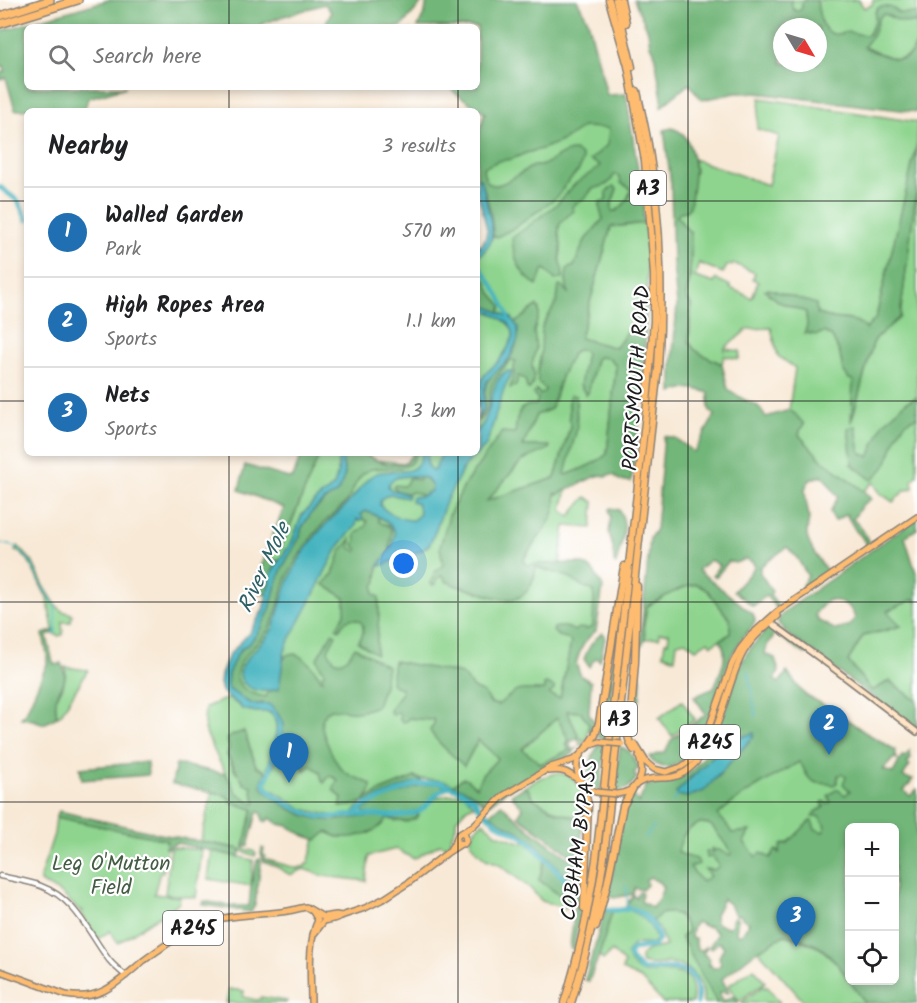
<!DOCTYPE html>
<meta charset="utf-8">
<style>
body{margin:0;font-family:Kalam,sans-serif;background:#f2f2f2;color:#202124}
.controls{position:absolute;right:18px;bottom:18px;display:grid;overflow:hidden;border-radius:9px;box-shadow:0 3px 9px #0003}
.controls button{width:54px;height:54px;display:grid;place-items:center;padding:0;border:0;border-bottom:2px solid #e0e0e0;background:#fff;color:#202124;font:30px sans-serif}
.compass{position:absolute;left:773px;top:18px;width:54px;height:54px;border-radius:50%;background:#fff;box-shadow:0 3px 9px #0003;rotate:128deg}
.you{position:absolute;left:404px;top:564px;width:21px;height:21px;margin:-15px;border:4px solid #fff;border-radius:50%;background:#1a73e8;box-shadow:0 0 0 9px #1a73e833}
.badge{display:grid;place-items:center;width:39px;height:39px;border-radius:50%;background:#1f6fb2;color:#fff;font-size:20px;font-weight:700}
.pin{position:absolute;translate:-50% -50px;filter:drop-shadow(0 2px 3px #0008)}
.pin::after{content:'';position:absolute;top:32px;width:21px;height:18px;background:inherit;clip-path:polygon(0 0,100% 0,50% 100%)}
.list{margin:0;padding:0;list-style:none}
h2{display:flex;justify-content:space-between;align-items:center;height:78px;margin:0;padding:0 24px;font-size:26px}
h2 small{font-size:20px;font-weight:400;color:#757577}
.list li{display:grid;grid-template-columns:39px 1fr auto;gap:18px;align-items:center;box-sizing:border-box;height:90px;padding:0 24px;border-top:2px solid #e0e0e0}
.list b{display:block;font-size:22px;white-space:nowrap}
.list p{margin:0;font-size:20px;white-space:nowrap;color:#757577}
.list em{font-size:20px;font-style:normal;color:#757577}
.icon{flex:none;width:33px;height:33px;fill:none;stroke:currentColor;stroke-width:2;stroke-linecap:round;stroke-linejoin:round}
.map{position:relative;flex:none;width:917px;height:1003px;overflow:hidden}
.search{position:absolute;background:#fff;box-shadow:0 3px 9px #0003;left:24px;top:24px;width:456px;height:66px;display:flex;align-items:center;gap:15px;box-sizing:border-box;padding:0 21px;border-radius:9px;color:#757577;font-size:22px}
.panel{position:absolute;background:#fff;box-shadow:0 3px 9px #0003;left:24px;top:108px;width:456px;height:348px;border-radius:9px}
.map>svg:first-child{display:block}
.green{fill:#8ed48e;stroke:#557855;stroke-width:1.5;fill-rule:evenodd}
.forest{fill:#72b679;stroke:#47694a;stroke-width:1.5;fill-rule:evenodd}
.water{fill:#45b4bf;stroke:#30686e;stroke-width:1.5;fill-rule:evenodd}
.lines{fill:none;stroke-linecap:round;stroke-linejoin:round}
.stream{stroke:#45b4bf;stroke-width:1.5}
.canal{stroke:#45b4bf;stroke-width:3}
.river{stroke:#45b4bf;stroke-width:5}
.tertiary-casing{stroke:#8a8279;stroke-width:7}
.secondary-casing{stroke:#8a8279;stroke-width:8}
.primary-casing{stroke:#8a8279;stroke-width:8}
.trunk-casing{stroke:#8a8279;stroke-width:9}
.motorway-casing{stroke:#8a8279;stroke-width:10}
.tertiary{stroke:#fff;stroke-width:4}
.secondary{stroke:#ffe4c6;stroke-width:4.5}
.primary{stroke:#febc70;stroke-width:5}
.trunk{stroke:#febc70;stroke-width:6}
.motorway{stroke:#febc70;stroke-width:7}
.primary-bridge-casing{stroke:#8a8279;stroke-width:8;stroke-linecap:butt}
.primary-bridge{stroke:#febc70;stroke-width:5}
.grid{fill:none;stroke:#1c1c1c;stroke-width:1.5;stroke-opacity:0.55}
.labels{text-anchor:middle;stroke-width:4.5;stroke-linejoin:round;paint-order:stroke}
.shield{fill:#fff;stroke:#606060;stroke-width:1.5}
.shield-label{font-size:20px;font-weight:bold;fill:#1c1c1c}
.street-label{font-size:21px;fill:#1c1c1c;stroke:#fff}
.park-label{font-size:21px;fill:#445c44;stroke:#fff}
.water-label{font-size:22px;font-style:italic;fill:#2e6065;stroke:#fff}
</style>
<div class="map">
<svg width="917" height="1003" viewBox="0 0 917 1003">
<rect width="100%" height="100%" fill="#fff"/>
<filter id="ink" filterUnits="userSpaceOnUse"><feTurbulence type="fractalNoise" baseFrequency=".0167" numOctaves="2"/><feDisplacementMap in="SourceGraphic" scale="12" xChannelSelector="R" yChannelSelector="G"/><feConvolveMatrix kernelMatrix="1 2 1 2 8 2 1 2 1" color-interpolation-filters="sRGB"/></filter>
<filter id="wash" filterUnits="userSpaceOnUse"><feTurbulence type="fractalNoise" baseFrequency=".008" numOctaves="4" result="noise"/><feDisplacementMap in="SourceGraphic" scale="24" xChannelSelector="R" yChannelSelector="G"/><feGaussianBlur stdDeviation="1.35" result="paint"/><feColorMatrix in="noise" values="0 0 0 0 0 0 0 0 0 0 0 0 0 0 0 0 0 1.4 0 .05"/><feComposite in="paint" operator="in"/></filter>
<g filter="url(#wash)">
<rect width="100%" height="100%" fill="#f8e9d6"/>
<g class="green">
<path d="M766,0H859L864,8L872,5L873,0H917C917,9 917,36 917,44C914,53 904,59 895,59L818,31V27Z"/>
<path d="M760,98L917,122V144L913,165L880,300L876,318L866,330C858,317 843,320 831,318C809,313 788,301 767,293L775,298L779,302L806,312L807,325L805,333L824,332L832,337L840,354L843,370L853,379L852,419L873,343L877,337L900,317L917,185V397L906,402L872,480C882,460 894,422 917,417V476L912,480L913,488L904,491L893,502L880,493L873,482L864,491L821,459L799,435L800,430L795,414L789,410L795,368L778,356L771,328L748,329L725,348L724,352L725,349L740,351L739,359L724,356L722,364L703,355L694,349L689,342L691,305L686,296L690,279L691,234L684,226L677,216L680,211L695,172L694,159L768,185L779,136L757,129ZM699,263L723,273L727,266L730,265L732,266L733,263L755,273L753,279L758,282L752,298L730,288L731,286L716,279L714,283L695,277Z"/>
<path d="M485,110L615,117L634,165L644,223H645L647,257V303L616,348L580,338L611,227L631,225L604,223L571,344L536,408L521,442L477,469L467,481L449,515L454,585L498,598L505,599L518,598L535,577V567L596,576L593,632L578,635L562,703L498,706C488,703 490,699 484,694C481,692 478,691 475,689C469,685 466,680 462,674L420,693L426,708L467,761L478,740L499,758L486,771L472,795C465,790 448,781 440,780C430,778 425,782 415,777L381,791L362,803L352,814L334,816L303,809L269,788L266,783L277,759L278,751L279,713L227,680L250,643L275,588L336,494L344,453H363L376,460L406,463L413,453H477V418L481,415L483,400L518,339L512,318L477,302V257L483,253L493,236L481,180L477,178L478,138Z"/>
<path d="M477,307C489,311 516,322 513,338C511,345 505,352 501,358C493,369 485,381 478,393L479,402L477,409Z"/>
<path d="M577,350H582L586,353L585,365L588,393L596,359L599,357L609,358L616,366L607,454C597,464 580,469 566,475L564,474L577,428L576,396L569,403L570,427L555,478L486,501L517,466L523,460L549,449V446L523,447L536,415L551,409L561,377L573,352Z"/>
<polygon points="320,453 338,453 338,473 334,486 316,500 302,515 292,541 279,561 265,557 266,552 273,552 281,548"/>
<path d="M567,489L562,510L570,516L586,497L594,502L592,528L565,526L560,564C555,564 529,566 526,565C525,564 524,563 522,561L525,557L547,525L555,507V493L558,494Z"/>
<polygon points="18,546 32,561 44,586 56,605 62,611 72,614 71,622 62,622 63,635 58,636 54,634 47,598 28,560 20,553 15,551"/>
<path d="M697,584L708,591L730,620V634L711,645L708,641L696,649L685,641L677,643L675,659L663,654L665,642H668L669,633H659V638L645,639L644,624L647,606C663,598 678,587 697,584Z"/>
<polygon points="914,599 917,602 917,701 890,681 872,692 848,661 863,636 885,631 901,626 886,611"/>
<polygon points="65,667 88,670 61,714 57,717 55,700 63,687 66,673"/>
<polygon points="804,694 838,713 894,754 875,780 850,828 746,875 706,895 652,850"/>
<path d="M230,699C235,702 240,708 246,710C253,712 263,709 270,713C284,721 270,759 266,772L256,766L246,736L229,748L227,755L235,771L252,786V792L256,803L253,804L236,792L218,759L206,733L204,724L205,708L206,707L223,700Z"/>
<polygon points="682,701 695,719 672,736 659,718"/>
<polygon points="567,711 581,712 589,724 586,743 581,746 579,744 584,740 582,738 579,741 577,738 579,737"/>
<polygon points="557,717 569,741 567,743 569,750 541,764 522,750"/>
<path d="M556,773C584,774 583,798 582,819L557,812L534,799L526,786L540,778Z"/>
<polygon points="212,792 227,796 234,803 253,809 244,849 253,851 256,854 255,856 241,851 241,849 201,841"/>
<path d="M464,794L474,805L467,808L456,820C457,826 455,829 452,835C450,839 449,843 448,847L440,844L414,859L396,849L369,856L366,881L323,876L304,869L290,875L276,866L263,861L261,853L262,848L264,849L263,855L265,856L264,859L299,869L300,867H304L306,864H308L315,839H317L327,832L338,837L370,833L384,823L387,818L395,821L417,818C420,810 434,798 443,796C449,794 457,795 464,794Z"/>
<polygon points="56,817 167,840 165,848 167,848 163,872 160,872 154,894 180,897 179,903 118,943 110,931 98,939 81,913 83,911 82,910 79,910 61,893 40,882 40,877 54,834"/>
<polygon points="483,822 497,834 523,843 524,840 545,860 539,880 554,891 574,903 565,908 542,901 531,889 512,874 497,863 486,859 477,851 471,843 471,838 475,829"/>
<polygon points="171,847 202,850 196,898 165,894"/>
<polygon points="212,850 253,860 251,886 208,879"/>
<path d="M629,910C644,916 651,924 656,939L652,944H634L627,953C628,961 636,972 645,973C649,974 655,972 659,972C685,970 696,976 692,1003H663L641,979L622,970L624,963L612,951L603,960L599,955L612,912Z"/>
<path d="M673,912L682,917L688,931L682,937L717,1003H703C706,984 691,964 671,963C660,963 654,967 642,963L640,956L648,950L666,946L659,929L653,921L659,914Z"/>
<polygon points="784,935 792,937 820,948 838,964 850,982 865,1001 863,1003 805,1003 758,950"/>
<polygon points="754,968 765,982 739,1001 728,986"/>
<polygon points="763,986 765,988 767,986 780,1003 743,1003 742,1002"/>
<polygon points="229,989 244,991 243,997 256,1000 261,999 261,997 287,1001 286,1003 226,1003"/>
</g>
<g class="forest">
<polygon points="108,0 424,0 401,27 324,27 331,12 325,4 281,17 255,27 27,27 27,87 126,87 88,98 84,111 46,111 43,109 15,110 6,78 0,79 0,73 5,72 4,66 0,67 0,31"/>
<path d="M427,0H577L588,20L607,95L626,94L644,207L643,217L645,223L611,227L580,338L616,348L647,303L644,367L636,446L631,482L619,480L614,475H608L606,477L602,475L594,477L558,494L555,493C555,498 556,503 555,508C551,526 531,544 523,561C526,566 529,566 534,564L579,563C592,565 597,576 603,587L596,631C584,640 580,650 576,664L581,676L591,682L589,714L596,724L591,734L589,724L581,712L567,711L579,737L569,743L572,750L578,748L573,751L574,753L509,789L486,807C479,796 466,789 453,785L463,778L467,779L476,787L482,775L498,758L478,740L464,766C456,758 433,740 430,730L434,724V720L432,719L430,720L409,718L407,721L403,722L400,720V715L398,712L393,715L390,712L391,707L402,693L401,688L393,685L391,683L394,661L462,674L473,688L484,693L490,703L498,705C520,686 516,690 544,690V685L546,684L554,687V690L549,694L556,697L560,698L571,642L567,638C561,637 557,636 553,631L554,628C561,626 568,626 574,631L578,628L587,629L593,627L594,591L578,584L569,577L536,567C532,590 524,603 498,598L454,585L451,583L447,582L442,575L437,579L436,584L432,585L430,583L434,577L435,572L443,565L440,547L449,515L467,481L502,432L515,433L517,418L521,409L528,405H536L538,399L533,394L537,390L540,395L545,391V389L538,382V377L537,374L541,353L542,327L557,301L559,286H562L568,293L566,280L567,269L574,266L585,240L603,219L600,210V202H603L606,200V192L614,186L617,189L612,203V211H616C624,206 629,198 631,189L621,183L620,178L617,175H614C610,186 602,186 592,189C585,201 580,199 572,207L574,211C558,223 556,225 561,244C562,249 560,253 560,258C561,265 563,271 563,278L555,280L545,269L543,270L537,285C520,276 513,256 512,238L556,205L575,184L599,167L600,165L590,160L607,145L609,130L606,128L583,127L564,140L542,149L526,153L512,159L498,161L483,168C486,197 507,182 521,173C525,171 530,167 534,166C537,166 541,166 543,165C555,160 575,140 583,159L579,170L566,184L558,196L516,227L497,237L493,236C493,217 487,197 481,180L477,178V140L485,113L455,93L450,87H477V27H418L425,12ZM577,350H582L586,353L580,385L586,395L588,393L596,359L599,357L609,358L616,366L607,454C597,464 580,469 567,475L565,474L577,428L576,396L570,395L569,403L570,427L555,478L487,501L517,466L523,460L549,449L550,446H523L536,415L551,409L561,377L573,352ZM557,718L569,740L566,744L569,750L541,764L522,749Z"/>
<path d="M634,0H791L792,7L795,11H799L802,8V3L806,0H817C818,11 821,31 833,34C839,35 843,32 848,32C855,32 860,36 868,35L875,21V12L878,8C886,5 893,7 899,13H916L917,23C910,23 903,23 897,20C891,18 889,15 883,14L879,18L873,35L864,47C872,51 895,61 903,59C909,57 914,49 917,44V112L755,93H736L702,100L689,84L661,107L662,99L654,51L650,46L648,31ZM782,27H818V63H782Z"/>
<path d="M672,128C681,131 685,135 689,144C698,167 693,183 690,207L686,211L680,212L677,216L684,226L691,233C692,255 691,275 686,296L691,305L689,342L694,349L703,355L722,364L728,389L743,399L758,406L766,417L789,410L795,414L804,424L800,430L799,435L821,459L864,491L871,499L862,505L853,519L862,529L870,542L867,546L861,536L856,531L846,514L835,521L830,512L838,497L823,476C796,479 807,499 809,517C809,523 806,530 807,536C809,547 822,565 829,573L804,591L802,590V585L808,576L797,558L787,547L760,567V573L772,591L770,594L779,607L777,609L766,596L753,606L734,591L749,574L755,566L752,562L746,559L735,563L729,561L716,577L713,575L719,565L710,560L698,570L753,614L755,620L753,626L743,637L731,656L703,734L699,744L693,752L687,758L671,767H663L655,764L649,757L665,752L671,740L706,714L694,697L714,688C720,672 730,656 720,640L730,634V620L708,591L697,584C678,587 664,598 647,606L644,624L645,639L641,647L639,668L641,681L640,700L634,707L650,538L656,529L664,436L675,438L694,452L715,415C705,410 710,402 709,393C701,390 691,387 682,389C678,390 675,392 672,393V366L677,305L673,265L671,185L664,130Z"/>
<path d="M917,144V185L900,317L877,337L873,343L851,423L853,380L849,379L843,370L840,354L832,337L824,332L817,335L805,333L807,325L806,312L779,302L765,290L769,289L816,304L817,314C822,315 828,317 833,318C846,320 857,318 866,329L876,318Z"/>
<polygon points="477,270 486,281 491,293 502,306 501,310 499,312 477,302"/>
<path d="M537,306L539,308V315L534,331L536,348L532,365L534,375L533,384L529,390L527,388L525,379L518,376L516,386L510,388L514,374V365L516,361L511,360C505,367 497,375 493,383C486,399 494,410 477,422C478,417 482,415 484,410C486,401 482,391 487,382C490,375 498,370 504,365C514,355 522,336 515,322C523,319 529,310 537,306Z"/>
<path d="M917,397V417C895,422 895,450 885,466C883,470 875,477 872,480L851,464H854L852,461L848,428L856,426L860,452L869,457L883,424L906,402Z"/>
<polygon points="302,453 320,453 281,548 273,552 266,552 284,508 239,490 245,465 292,479"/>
<path d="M344,453H363L376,460L387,464H401L406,463L413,453H417C414,457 413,461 410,464C396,475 376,461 362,475C354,482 353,494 346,502C340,510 330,516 323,524C310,538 298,556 289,573C280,591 279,612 269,629C260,643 234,660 237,678C240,691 255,695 266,697L268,692L279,688C280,680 280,661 286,656C296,646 318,671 321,680H323L322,675L325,672L320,666L317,658L332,633L336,635L328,650C336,670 347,661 355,647L387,666L384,685L377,706L360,712L331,709C327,712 323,715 322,720C319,730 336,766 345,772C352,777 363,780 371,784V790L365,800L381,791L415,777L422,781L412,783L366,802L362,803V802L354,805L340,807L342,798L333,790L338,780L330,775L324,783L322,781L320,772L311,766L305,770H303L305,763L291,755L283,760L277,759L282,741L283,723L263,703C253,706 249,703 241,697C237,695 232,692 229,689C222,679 234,656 242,649C244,647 247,645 250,643L275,588L282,568L300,536L301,529L311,513L328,498L345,475L342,458Z"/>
<path d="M422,477L426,478L429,483L432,485L431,491L422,496C412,487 405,499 393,487L395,485L403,486L406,484L409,478H413L418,480Z"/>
<path d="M611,508L619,510C630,525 620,547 616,564L614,562L613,548L609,533L611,516L609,511Z"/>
<path d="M365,511L378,516L379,522C382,524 385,524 388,526C396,532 388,543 390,551L378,567L377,581L374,586V594L379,597V615L376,654L358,642C361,638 364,633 363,628C363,619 351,616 345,622C342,624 341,627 339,630L336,628L345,614V598L323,584L333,574L341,551L351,539L350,547L357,552L358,550L354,545L356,540L355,535L360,530L366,526L367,521L363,519L361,515Z"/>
<path d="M917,518V529L905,537L917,576V602L914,599L887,611L901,626L863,636L848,661L872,691L889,681L917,701V730L792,637L778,623L779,618L787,610ZM828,600C841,600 851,604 855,618L850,625L836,630L819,621L815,615C817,609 824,605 828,600Z"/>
<polygon points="265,557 279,561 272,572 266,595 252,589"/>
<path d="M769,627L778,629L808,651L805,654L775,634L770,642H768L765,654L775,658L779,672L774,679L779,683L787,672L804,694L838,713L866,733L879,740L895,750L897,759L894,758L883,770L893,773L902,756L905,757L910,751L911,759L907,763L910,765L903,776L906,778L913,779L904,791L910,796L917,789V1003H863L864,1001C851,984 838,960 821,948C811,942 795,937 784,935L754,953L722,979L729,993L720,992V995L724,1001L734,996L738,1003H717L681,937L688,931C681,914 679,911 660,914L653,921L638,910L626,906L633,895L636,898L639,892L642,893L641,901L652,908L659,898L663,888L660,883L650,877L646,880L647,885L642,890L635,888L633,894L614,898L608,895L624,812L629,800L633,795L639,802L646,786C660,781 670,784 685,775C721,752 726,695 743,660C749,648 760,637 769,627ZM754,736L729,762L718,777L689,778L701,769L723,746ZM799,762C805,767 804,774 810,779C817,786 826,782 834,785L837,783L838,775L842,774L846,777L843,784L850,791L845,795L837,789L828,796L831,802L828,804L824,801L822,803L824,807L815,812L812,817L818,816L826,826L823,832L815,829L812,821H810L787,844L786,843L781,845L779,853L776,850L770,858L761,853L756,857L744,842L750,831L732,833L727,825L718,815C742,793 771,779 799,762ZM700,823L708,824L712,826L732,853L730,855L717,849L714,851L713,848L711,849L713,852L711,853L709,851L706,852L707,858L713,857L719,866L714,870L705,869L710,876L702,882L690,867L699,864L697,859L683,855L678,852C681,836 685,830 700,823ZM850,828H894V980H850ZM723,899L730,905L735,915H741L742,918L749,923L742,934H737L736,932L738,919L734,917L732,920V924L730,927L722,926L716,922L715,915ZM696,922L707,927L709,926L716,932L717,935L709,947L711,949L719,942L724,947L719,957L721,964L717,968H713L710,964L709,965V959L703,953L707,947L706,946L702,950L697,949L695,939L691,938L692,929Z"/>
<path d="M54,630V634H49L47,636L53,663L57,665L61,663C71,685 58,684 56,701C55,706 56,712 57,717L44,724L33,720L21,718L26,712L47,664V655L43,634Z"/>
<path d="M602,633L605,635V638L600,661L597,658L594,660L589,667L584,659C588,647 593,640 602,633Z"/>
<polygon points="615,640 617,640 606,739 597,737 601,728"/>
<path d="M244,731L256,766L266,772L263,778L261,786C277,804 302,818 326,820C338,821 351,818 363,817C381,817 399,817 418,814L417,818L406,822L387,818C379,833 356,838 340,837C336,837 331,834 327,832L317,840L305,836L288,826L278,824L270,818L266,822H264L262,817V814L260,812L257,813L248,846H244L253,809L233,803L227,796L211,792L172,784L176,764L226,774L236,792L253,804L256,803L252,792V786L244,784L227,755L229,748L227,739L233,735Z"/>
<path d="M600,744L605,745L600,790L594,789C593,787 589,781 589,779C587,769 593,751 600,744Z"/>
<path d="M620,747C627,748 633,754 634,761L637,763L638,768L634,773L637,777C631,786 626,792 614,791Z"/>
<polygon points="147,762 148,775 82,780 80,768"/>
<path d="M439,784L445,787C436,793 431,800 423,807C410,817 380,815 364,813L362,811L376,802L419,786Z"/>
<polygon points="526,786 534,799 557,812 582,819 581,860 571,855 518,816 523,808 511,795"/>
<path d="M501,804C521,823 543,840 566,856C571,860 577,862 583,866L582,894C563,877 550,855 530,839C518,829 502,826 490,814Z"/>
<polygon points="59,811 160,834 241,849 239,857 177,843 170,845 169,848 165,848 167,840 56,817"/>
<polygon points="260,859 261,863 255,905 251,912 203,905 204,901 232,906 249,906 251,886 257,860"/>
<polygon points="545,860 582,898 574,949 570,948 574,914 574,903 554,891 539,880"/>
<polygon points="605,910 612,912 600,953 589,981 585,980"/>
</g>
<g class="water">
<path d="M477,178L481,180C484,189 486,199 488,209C493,229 497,243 477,257V244H479L480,248L486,237L487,229L477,190Z"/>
<polygon points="477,302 512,318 518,328 518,339 509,359 487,381 484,391 484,409 477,418 479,402 478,393 482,379 485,374 499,361 506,351 513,337 513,332 509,324 494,314 477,307"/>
<path d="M507,371L512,372L504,389L486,446L479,453L471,459L463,469L447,499L433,537L429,545L422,550L378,567L392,547L395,533C390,521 377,515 365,511L361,515L363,519L359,521L357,519L356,526L339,546L327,568L307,608L287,645L284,654L279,689C268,692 257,693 247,686C229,673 251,654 261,643C266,639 269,634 273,628C279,611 283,592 291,575C300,556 313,537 328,522C333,517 340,512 345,506C354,498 360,486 369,478C385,462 416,485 422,453H428C426,461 427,466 432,471L435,470L439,459L443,453H477V431C495,415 486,384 507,371ZM412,476L426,478L432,486L431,491L422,496L412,497L411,501L417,503L420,514L413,520C401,520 388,514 380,505C380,497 385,497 390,494L397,496L407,498L408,495L398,491L391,490L388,486C392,476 402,477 412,476Z"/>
<path d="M338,453H344L342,458L345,474L340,488L336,494L323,501L311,513L301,529L300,536L282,568L275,588L270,610L257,634L250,643L241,649L235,658L228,674L227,685L230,690L251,704H269C292,725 281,734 277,759L273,760L271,758L277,727L275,720L271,713L266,712H256L242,709L238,704L226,696L222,691L220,684L221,675L229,655L250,632L263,610L272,572L292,541L302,515L316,500L334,486L338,473Z"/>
<polygon points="754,733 754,736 704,791 687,797 677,795 676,793 723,746 738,738"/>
</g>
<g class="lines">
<g class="stream">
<polyline points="0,543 16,547 30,561 42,586 55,606 56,631 54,634"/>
<polyline points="748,671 756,716"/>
<polyline points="673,802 677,795"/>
<polyline points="645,838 654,826"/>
<polyline points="626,886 628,908"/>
</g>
<path class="canal" d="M477,259V262C486,275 509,306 509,320"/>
<g class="river">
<polyline points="0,187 18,201 27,220"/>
<path d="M274,754L269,774L264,782C268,797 302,812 317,816C329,819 341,816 353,815C374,814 398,819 418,812C426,808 431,799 438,793C442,791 446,788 450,786"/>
<polyline points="354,815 366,805 417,784 440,782 461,791 474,799 480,808 496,823 527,839 578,893 585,899"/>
<path d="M598,907C604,908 611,911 617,910C622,910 627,908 632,909C646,912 656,928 659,940L654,946L633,949L629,955L632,960L641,970C661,969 693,961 697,989C698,993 697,999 697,1003"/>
</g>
</g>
</g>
<g filter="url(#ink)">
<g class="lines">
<defs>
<path id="tertiary" d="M0,876C13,879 28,881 41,886C76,899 88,932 109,960C114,966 120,971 126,976"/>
<polyline id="secondary" points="770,622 833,668 917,732"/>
<g id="primary">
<polyline points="643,760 654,769 666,772 681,767 690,761 694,756 704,741 732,664 740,649 751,635 777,612 917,517"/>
<path d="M548,771C564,769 567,772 580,781"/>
<path d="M637,784C641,782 645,779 650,779C664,777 672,780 685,772C719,749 724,692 741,657C749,640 764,628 778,616"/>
<path d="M596,792C569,781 571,748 600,742"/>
<path d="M617,794C638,792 646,775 639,757"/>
<polyline points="459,843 464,844 466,841 465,835 462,834"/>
<polyline points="451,848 454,844 458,835 473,826 503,796 551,767 573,760 580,755"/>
<polyline points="323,917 336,915 341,916"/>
<polyline points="313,935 324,921 337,918 341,916 365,908 385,898 408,883 447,853 461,844"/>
<path d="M0,971L66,995C101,1002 119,981 143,961C158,950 174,939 189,930C220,913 254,916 288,911C294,910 300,908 306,907L323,917"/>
<path d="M311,1003C311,979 307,942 318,920L313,912"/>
</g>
<g id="trunk">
<polyline points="616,0 632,67"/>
<polyline points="621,0 626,23"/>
<polyline points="635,745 645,761"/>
<polyline points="587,747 595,735 599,723 624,566"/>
<path d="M634,750C626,738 625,727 631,713L635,662L637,586"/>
<polyline points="583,784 588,805 584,908"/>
<polyline points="596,927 607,885 623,806 633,788"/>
<path d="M564,1003C579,956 589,908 596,859L647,404L654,321V275L651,231L645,161L628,66L609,0"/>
<path d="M571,1003C587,955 597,906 604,857L658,368C663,295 661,222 649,150C646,130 641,111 637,91"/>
</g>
<g id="motorway">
<polyline points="0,16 50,0"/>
<polyline points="0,24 78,0"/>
</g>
</defs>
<use href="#tertiary" class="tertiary-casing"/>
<use href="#secondary" class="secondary-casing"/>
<use href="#primary" class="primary-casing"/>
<use href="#trunk" class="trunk-casing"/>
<use href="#motorway" class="motorway-casing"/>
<use href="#tertiary" class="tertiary"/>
<use href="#secondary" class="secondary"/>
<use href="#primary" class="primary"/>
<use href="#trunk" class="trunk"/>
<use href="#motorway" class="motorway"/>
<defs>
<g id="primary-bridge">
<polyline points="600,742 622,744"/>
<polyline points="596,792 617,794"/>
</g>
</defs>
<use href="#primary-bridge" class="primary-bridge-casing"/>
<use href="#primary-bridge" class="primary-bridge"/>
</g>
</g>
<path class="grid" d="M229,0V27M458,0V27M688,0V1003M229,87V111M458,87V111M0,201H27M477,201H917M0,401H27M477,401H917M229,453V1003M458,453V1003M0,602H917M0,802H917"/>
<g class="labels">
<g class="shield">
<rect x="630" y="171" width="36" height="34" rx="4.5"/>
<rect x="601" y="702" width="36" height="34" rx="4.5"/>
<rect x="680" y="725" width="60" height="34" rx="4.5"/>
<rect x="163" y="911" width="60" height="34" rx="4.5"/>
</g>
<g class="shield-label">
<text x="648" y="195">A3</text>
<text x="619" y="726">A3</text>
<text x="710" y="749">A245</text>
<text x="193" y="935">A245</text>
</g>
<g class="street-label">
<text transform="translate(636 378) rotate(-86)" y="7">PORTSMOUTH ROAD</text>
<text transform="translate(579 840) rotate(-82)" y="7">COBHAM BYPASS</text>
</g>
<g class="park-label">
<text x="111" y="870">Leg O'Mutton<tspan x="111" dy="24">Field</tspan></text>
</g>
<g class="water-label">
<text transform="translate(263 567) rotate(-65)" y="8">River Mole</text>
</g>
</g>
</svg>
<div class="controls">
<button>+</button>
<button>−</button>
<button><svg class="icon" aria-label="locate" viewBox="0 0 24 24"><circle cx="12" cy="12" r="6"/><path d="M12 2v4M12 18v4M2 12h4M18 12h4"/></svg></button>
</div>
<svg class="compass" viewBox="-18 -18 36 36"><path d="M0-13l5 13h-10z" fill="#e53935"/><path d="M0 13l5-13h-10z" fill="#757577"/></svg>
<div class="you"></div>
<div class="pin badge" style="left:289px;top:783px">1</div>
<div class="pin badge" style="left:829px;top:755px">2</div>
<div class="pin badge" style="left:796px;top:947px">3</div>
<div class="search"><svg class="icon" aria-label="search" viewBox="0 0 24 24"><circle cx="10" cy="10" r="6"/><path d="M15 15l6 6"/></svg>Search here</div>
<section class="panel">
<h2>Nearby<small>3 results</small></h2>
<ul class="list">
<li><span class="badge">1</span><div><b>Walled Garden</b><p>Park</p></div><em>570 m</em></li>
<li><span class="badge">2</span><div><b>High Ropes Area</b><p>Sports</p></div><em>1.1 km</em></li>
<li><span class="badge">3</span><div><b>Nets</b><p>Sports</p></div><em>1.3 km</em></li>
</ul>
</section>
</div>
